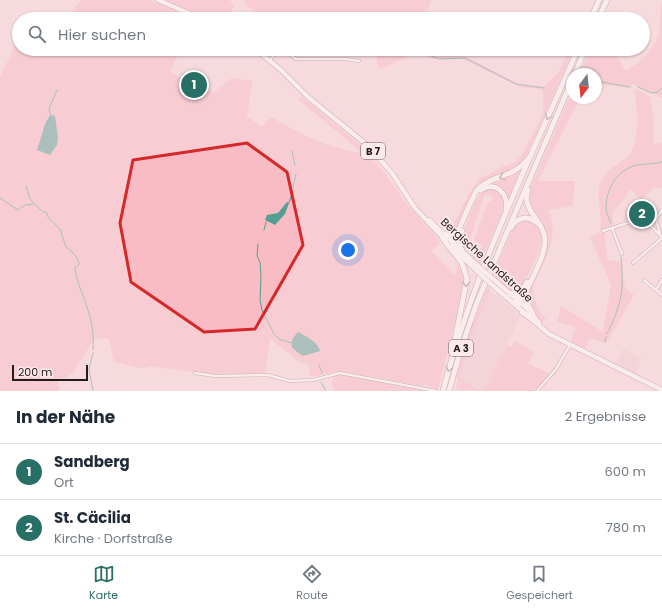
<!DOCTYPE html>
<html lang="de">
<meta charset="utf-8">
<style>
body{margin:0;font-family:Poppins,sans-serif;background:#f6f6f7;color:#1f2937}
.compass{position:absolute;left:566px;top:68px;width:36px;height:36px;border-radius:50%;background:#fff;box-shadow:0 1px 3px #0004;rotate:195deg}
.scale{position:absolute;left:12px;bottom:10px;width:76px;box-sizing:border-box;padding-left:4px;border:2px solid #241b1c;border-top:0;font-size:11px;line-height:14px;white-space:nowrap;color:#241b1c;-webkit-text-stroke:3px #fee9ec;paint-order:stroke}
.you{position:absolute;left:348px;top:250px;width:14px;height:14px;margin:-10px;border:3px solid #fff;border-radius:50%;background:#1a73e8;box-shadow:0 0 0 6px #1a73e833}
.badge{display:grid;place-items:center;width:26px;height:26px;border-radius:50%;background:#286f65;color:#fff;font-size:13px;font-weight:700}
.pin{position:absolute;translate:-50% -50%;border:2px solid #fff;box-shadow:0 1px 4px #0006}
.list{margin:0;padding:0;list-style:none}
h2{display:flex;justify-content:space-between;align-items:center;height:52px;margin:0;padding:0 16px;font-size:17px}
h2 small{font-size:13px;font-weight:400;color:#747a83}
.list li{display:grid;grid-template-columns:26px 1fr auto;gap:12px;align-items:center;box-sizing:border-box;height:56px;padding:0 16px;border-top:1px solid #e0e1e3}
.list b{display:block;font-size:15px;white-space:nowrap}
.list p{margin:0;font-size:13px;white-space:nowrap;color:#747a83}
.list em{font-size:13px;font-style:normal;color:#747a83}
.icon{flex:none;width:22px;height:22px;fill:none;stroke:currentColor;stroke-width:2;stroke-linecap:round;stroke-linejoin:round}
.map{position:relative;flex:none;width:662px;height:391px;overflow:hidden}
.search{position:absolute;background:#fff;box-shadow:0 1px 3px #0004;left:12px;right:12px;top:12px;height:44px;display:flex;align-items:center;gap:10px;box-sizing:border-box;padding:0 14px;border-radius:22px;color:#747a83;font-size:15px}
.sheet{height:164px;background:#fff}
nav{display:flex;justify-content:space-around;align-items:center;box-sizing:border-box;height:56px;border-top:1px solid #e0e1e3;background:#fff;font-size:11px;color:#747a83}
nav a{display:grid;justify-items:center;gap:2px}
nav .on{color:#286f65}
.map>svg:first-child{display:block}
.built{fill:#f0cdd2}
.green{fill:#f9bcc5}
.water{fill:#549e92}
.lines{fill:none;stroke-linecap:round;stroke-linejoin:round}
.stream{stroke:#549e92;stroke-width:1}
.minor-casing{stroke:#957d80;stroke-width:3.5}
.primary-casing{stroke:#957d80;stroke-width:5.5}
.motorway-casing{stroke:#957d80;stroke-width:6}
.minor{stroke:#fff;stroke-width:2.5}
.primary{stroke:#fff;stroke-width:4.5}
.motorway{stroke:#fff;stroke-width:5}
.primary-bridge-casing{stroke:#957d80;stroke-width:5.5;stroke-linecap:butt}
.primary-bridge{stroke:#fff;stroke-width:4.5}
.oneway{stroke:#9c9899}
.marked{fill:none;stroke:#d62828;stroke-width:3;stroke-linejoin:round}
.labels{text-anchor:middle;stroke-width:3.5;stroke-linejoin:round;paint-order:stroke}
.shield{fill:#fee9ec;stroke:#65595a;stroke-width:1}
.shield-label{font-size:10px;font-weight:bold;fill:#241b1c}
.street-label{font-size:11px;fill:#241b1c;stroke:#fee9ec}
</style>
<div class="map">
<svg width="662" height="391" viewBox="0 0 662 391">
<rect width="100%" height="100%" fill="#f5dade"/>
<g class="built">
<polygon points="490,290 521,316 489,380 483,391 481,391 458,379 470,340"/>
<polygon points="623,349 642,358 635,374 614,364"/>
</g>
<g class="green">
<polygon points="82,0 149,0 160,5 152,0 162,3 169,0 230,0 234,6 227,19 185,19 181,17 181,19 68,19 71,12"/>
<path d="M243,0H431L426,19H288L291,15L287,11L283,19C262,19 257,17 243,0Z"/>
<path d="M662,0V98L632,84L631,88L596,84V74H579L590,49H612L626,71C641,61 655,50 659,31C661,21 660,9 662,0Z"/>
<path d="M19,36V49H179L171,72L200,90L214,92L232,78L253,81L247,116L262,127L271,117C303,135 324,147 362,153L299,100L301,96L357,142L385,173L406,203L438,239L440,243L431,251L455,276L458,264L466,279L438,390L424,384L422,386L346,372H334L311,377L308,364L299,362L270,339L265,372L241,375H217L147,366L145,369L114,362L109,339L95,338L74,371L67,377L57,379L60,391H0V78Z"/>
<polygon points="397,49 424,49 439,56 462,55 521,85 544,86 558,73 570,49 574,49 527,155 522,163 511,172 482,185 453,235 448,235 469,194 479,179 504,166 516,162 523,153 543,114 543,91 540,89 520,87 463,59 433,59 420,54 419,51 381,69 378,67 376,55"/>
<path d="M637,89L650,97L653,113L654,144L662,143V188H653L643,199L640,200L631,189L612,214L614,226L600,230C604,214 594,196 601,181C606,170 617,165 626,158C641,145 638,109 634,91Z"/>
<path d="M572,91V98H580L538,181H575L573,206L548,210C561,236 544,262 533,285C533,297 537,311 546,319L541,323L532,310L526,296L545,240L531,210L528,194Z"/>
<path d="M524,166L508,202C505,190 499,185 486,186L513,175Z"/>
<path d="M490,189C501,192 504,197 504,208L480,264L472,257L483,246L474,240L487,204L493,199L490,195L484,196L469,243L464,249L460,242L474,204L481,192Z"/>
<path d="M521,220C564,218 528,275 519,291L512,293L493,276L513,228Z"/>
<polygon points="598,233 604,233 608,260 621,262 625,288 634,295 606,343 590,339 584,350 570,343 576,327 557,322 561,306 603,332 611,285 590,237"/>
<polygon points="488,286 490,290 470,340 459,378 481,391 456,389 458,379 456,377 472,326"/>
<polygon points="515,341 534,352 528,363 550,374 535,391 483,391 507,344 511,347"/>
<polygon points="333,375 346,375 425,391 334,391 332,385"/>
</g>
<g class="water">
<polygon points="50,115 55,116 58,138 57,145 50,155 37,150 45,124"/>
<polygon points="287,202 289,203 285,214 275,225 265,220 267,215 278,213"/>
<path d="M298,332C306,336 318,342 320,351L303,356C299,354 295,350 292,347C290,340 294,337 298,332Z"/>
</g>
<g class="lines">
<g class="stream">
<polyline points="422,49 431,56 439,59 465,58 516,84 544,88"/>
<polyline points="596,81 630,87"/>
<polyline points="638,87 652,93 658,92 662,88"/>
<polyline points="51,116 49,109 57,90"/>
<polyline points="292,151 295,165"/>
<path d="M26,186L30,199L43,212H46L48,217L60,229L66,247C72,251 78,257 79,264L75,268C76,281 83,294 87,307C92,321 94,335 93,350"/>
<polyline points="293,188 296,174"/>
<polyline points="0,198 18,210 25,205 34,204"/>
<polyline points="289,203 293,190"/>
<path d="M611,223C609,219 606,212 606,208C606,190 616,170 637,165C645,164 654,164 662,162"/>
<polyline points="264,230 266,222"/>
<polyline points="258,244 257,256 260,262 261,276 260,300 262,310 274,334 279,339 291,343"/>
<path d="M607,334C622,303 624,291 621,257"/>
<polyline points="605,342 606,337"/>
<polyline points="93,353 89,369 93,391"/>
<polyline points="319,365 322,373"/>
<polyline points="321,382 326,391"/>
</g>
<defs>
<g id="minor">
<polyline points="281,49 296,59 346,59 359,61"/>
<polyline points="270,60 279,49"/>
<polyline points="603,231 612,228"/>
<polyline points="660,234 656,219 662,210"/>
<polyline points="622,254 612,228 643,218 662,237"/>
<polyline points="633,263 662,238"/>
<polyline points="644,280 662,295"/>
<polyline points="656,290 662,280"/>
<polyline points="523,311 521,313 534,322"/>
<polyline points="195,373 215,376 268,375 290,381 313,380 340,373 436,391"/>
<polyline points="537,391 556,369 570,345"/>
</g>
<g id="primary">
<polyline points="158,0 202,19"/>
<polyline points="255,49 281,70 308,97 367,145 392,173 415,208 446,241"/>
<polyline points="429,220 479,267"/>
<polyline points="453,248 477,271"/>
<polyline points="492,278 527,308 539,323"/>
<polyline points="490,283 549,334 662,390"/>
</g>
<g id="motorway">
<polyline points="591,19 599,0"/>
<polyline points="598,19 607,0"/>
<polyline points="575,74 585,49"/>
<path d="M481,190C496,180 509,195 506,209"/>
<path d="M511,228C516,217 528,215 537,223"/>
<polyline points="444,234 452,236 458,233"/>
<polyline points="443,239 462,263 467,279 455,339"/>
<path d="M454,249L453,243C458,233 472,196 478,189C493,174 512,179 528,159"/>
<polyline points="462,251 459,242 462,231"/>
<polyline points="510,294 521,293"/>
<polyline points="525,295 527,303 533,314"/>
<path d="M514,302L519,301L525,295C531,278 545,258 545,240C544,220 521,211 528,190"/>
<polyline points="518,306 518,299 527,282"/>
<path d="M443,391C474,272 529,161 578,49"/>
<polyline points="449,391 461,349 476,305 572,80"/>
</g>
</defs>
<use href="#minor" class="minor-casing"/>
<use href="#primary" class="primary-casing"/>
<use href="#motorway" class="motorway-casing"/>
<use href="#minor" class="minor"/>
<use href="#primary" class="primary"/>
<use href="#motorway" class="motorway"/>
<defs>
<g id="primary-bridge">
<polyline points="479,267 492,278"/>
<polyline points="477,271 490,283"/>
</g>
</defs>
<use href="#primary-bridge" class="primary-bridge-casing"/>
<use href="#primary-bridge" class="primary-bridge"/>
</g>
<defs><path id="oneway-chevron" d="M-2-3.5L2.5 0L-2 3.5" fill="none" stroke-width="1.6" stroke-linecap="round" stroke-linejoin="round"/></defs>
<g class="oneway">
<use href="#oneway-chevron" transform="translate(548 117) rotate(114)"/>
<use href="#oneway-chevron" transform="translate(502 177) rotate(161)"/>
<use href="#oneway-chevron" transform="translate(466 284) rotate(95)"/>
<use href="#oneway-chevron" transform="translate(449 369) rotate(105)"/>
</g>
<path d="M0 0H662V391H0ZM247,143L287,172L303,245L255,329L204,332L131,282L120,223L133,160Z" fill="#f5dade" fill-opacity=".55" fill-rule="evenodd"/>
<path class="marked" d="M247,143L287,172L303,245L255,329L204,332L131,282L120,223L133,160Z"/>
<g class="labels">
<g class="shield">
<rect x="361" y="143" width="24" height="16" rx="3"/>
<rect x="449" y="340" width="24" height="16" rx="3"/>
</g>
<g class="shield-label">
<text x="373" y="155">B 7</text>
<text x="461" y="352">A 3</text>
</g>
<g class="street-label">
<text transform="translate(487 260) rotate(42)" y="4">Bergische Landstraße</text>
</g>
</g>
</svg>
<svg class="compass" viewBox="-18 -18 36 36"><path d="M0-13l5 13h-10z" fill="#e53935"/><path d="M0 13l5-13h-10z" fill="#747a83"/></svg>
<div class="scale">200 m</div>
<div class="you"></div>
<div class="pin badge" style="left:194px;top:85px">1</div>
<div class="pin badge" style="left:642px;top:214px">2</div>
<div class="search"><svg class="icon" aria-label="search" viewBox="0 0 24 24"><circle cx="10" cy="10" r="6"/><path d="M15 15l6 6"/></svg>Hier suchen</div>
</div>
<section class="sheet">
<h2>In der Nähe<small>2 Ergebnisse</small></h2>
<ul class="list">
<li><span class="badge">1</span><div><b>Sandberg</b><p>Ort</p></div><em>600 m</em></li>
<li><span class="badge">2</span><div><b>St. Cäcilia</b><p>Kirche · Dorfstraße</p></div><em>780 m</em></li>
</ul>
</section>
<nav>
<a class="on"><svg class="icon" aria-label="map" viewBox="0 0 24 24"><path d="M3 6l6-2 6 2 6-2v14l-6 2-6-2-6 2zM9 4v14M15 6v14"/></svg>Karte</a>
<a><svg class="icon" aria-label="directions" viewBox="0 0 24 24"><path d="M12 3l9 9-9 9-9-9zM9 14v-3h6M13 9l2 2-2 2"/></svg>Route</a>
<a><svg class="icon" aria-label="saved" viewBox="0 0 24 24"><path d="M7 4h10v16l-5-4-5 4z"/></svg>Gespeichert</a>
</nav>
